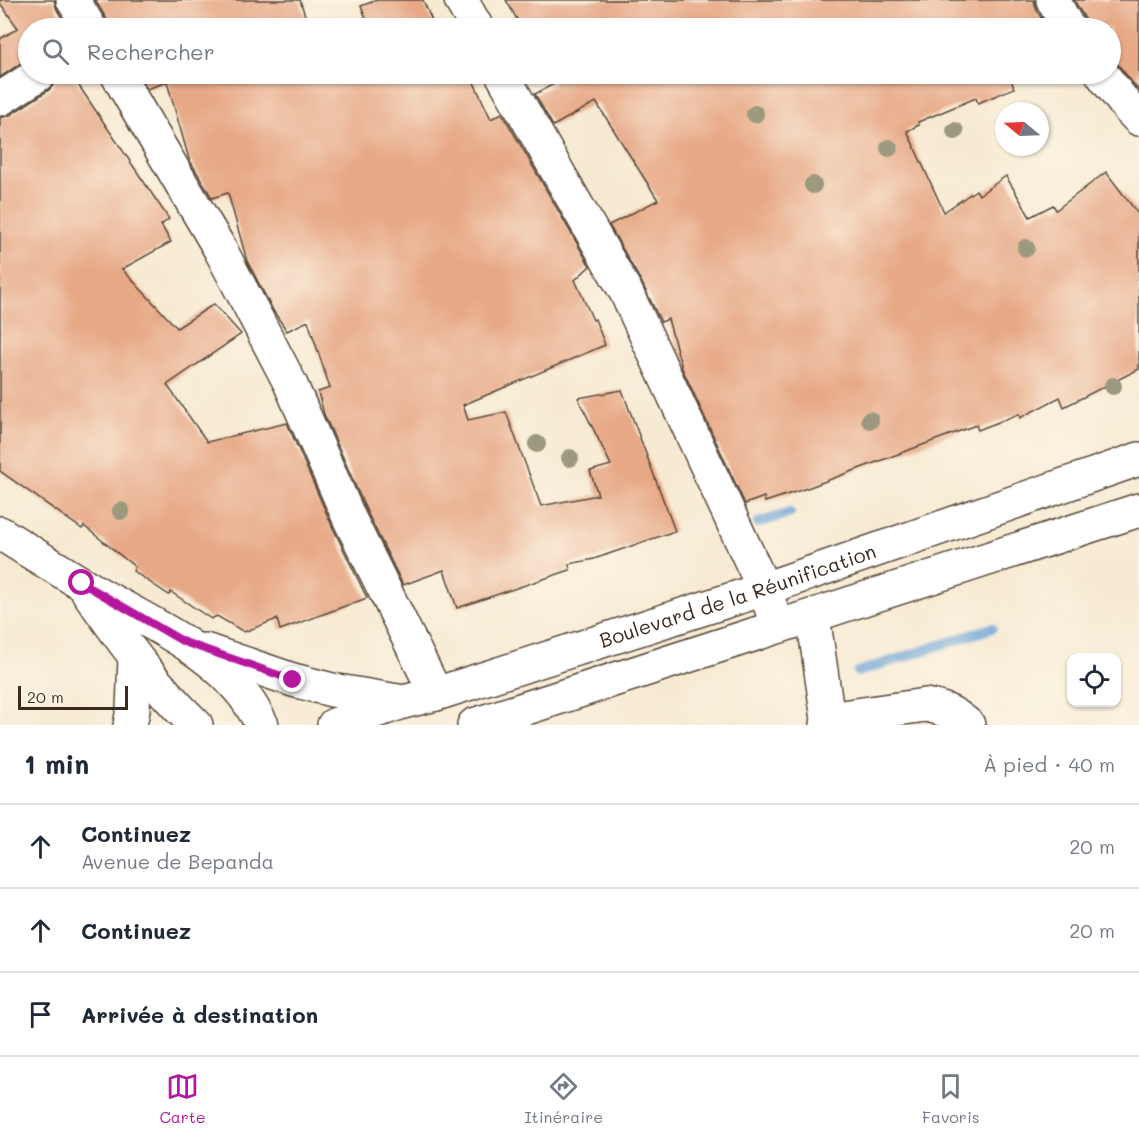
<!DOCTYPE html>
<html lang="fr">
<meta charset="utf-8">
<style>
body{margin:0;font-family:Mali,sans-serif;background:#f2f2f3;color:#1f2937}
.controls{position:absolute;right:18px;bottom:18px;display:grid;overflow:hidden;border-radius:12px;box-shadow:0 2px 4px #0004}
.controls button{width:54px;height:54px;display:grid;place-items:center;padding:0;border:0;border-bottom:2px solid #e0e1e3;background:#fff;color:#1f2937;font:30px sans-serif}
.compass{position:absolute;left:995px;top:102px;width:54px;height:54px;border-radius:50%;background:#fff;box-shadow:0 2px 4px #0004;rotate:289deg}
.scale{position:absolute;left:18px;bottom:15px;width:110px;box-sizing:border-box;padding-left:6px;border:3px solid #3b2a1e;border-top:0;font-size:16px;line-height:21px;white-space:nowrap;color:#3b2a1e;-webkit-text-stroke:4px #fcf5e5;paint-order:stroke}
.stop{position:absolute;width:18px;height:18px;margin:-14px;border:4px solid #b5179e;border-radius:50%;background:#fff}
.stop.end{background:#b5179e;border-color:#fff;box-shadow:0 2px 6px #0008}
.list{margin:0;padding:0;list-style:none}
h2{display:flex;justify-content:space-between;align-items:center;height:78px;margin:0;padding:0 24px;font-size:26px}
h2 small{font-size:20px;font-weight:400;color:#747a83}
.list li{display:grid;grid-template-columns:39px 1fr auto;gap:18px;align-items:center;box-sizing:border-box;height:84px;padding:0 24px;border-top:2px solid #e0e1e3}
.list b{display:block;font-size:22px;white-space:nowrap}
.list p{margin:0;font-size:20px;white-space:nowrap;color:#747a83}
.list em{font-size:20px;font-style:normal;color:#747a83}
.icon{flex:none;width:33px;height:33px;fill:none;stroke:currentColor;stroke-width:2;stroke-linecap:round;stroke-linejoin:round}
.map{position:relative;flex:none;width:1139px;height:725px;overflow:hidden}
.search{position:absolute;background:#fff;box-shadow:0 2px 4px #0004;left:18px;right:18px;top:18px;height:66px;display:flex;align-items:center;gap:15px;box-sizing:border-box;padding:0 21px;border-radius:33px;color:#747a83;font-size:22px}
.sheet{height:330px;background:#fff}
nav{display:flex;justify-content:space-around;align-items:center;box-sizing:border-box;height:84px;border-top:2px solid #e0e1e3;background:#fff;font-size:16px;color:#747a83}
nav a{display:grid;justify-items:center;gap:3px}
nav .on{color:#b5179e}
.map>svg:first-child{display:block}
.lines{fill:none;stroke-linecap:round;stroke-linejoin:round}
.stream{stroke:#67a1d6;stroke-width:10}
.building{fill:#e7a886}
.minor-casing{stroke:#574739;stroke-width:36}
.major-casing{stroke:#574739;stroke-width:36}
.minor{stroke:#fff;stroke-width:33}
.major{stroke:#fff;stroke-width:33}
.tree{fill:#9c997f}
.route{stroke:#b5179e;stroke-width:8}
.labels{text-anchor:middle;stroke-width:4.5;stroke-linejoin:round;paint-order:stroke}
.street-label{font-size:20px;fill:#3b2a1e;stroke:#fcf5e5}
</style>
<div class="map">
<svg width="1139" height="725" viewBox="0 0 1139 725">
<rect width="100%" height="100%" fill="#fcf5e5"/>
<filter id="ink" filterUnits="userSpaceOnUse"><feTurbulence type="fractalNoise" baseFrequency=".0167" numOctaves="2"/><feDisplacementMap in="SourceGraphic" scale="12" xChannelSelector="R" yChannelSelector="G"/><feConvolveMatrix kernelMatrix="1 2 1 2 8 2 1 2 1" color-interpolation-filters="sRGB"/></filter>
<filter id="wash" filterUnits="userSpaceOnUse"><feTurbulence type="fractalNoise" baseFrequency=".008" numOctaves="4" result="noise"/><feDisplacementMap in="SourceGraphic" scale="24" xChannelSelector="R" yChannelSelector="G"/><feGaussianBlur stdDeviation="1.35" result="paint"/><feColorMatrix in="noise" values="0 0 0 0 0 0 0 0 0 0 0 0 0 0 0 0 0 1.4 0 .05"/><feComposite in="paint" operator="in"/></filter>
<g filter="url(#wash)">
<rect width="100%" height="100%" fill="#f7ead3"/>
<g class="lines">
<g class="stream">
<polyline points="758,523 790,513"/>
<polyline points="858,672 992,628"/>
</g>
</g>
<g id="blocks">
<g class="building">
<polygon points="0,0 54,0 57,10 68,28 28,28 28,58 0,77 0,39 18,28 0,3"/>
<polygon points="95,0 300,0 309,28 109,28 106,18"/>
<polygon points="377,0 423,0 435,28 370,28 361,6"/>
<polygon points="506,0 1034,0 1036,9 1047,28 522,28"/>
<polygon points="1074,0 1139,0 1139,91 1117,63 1110,57 1110,28 1087,28 1085,19"/>
<polygon points="58,74 71,74 169,219 161,225 171,242 122,269 177,328 214,304 241,334 167,385 207,442 287,423 333,528 367,598 280,630 277,619 244,632 217,616 211,619 171,592 169,595 133,571 135,567 84,526 82,529 0,471 0,118 10,115 49,90 55,83"/>
<polygon points="139,74 470,74 491,119 502,113 590,266 575,280 593,320 595,319 605,345 463,405 468,420 506,412 541,506 598,495 590,471 611,465 578,398 622,390 675,531 594,559 569,564 570,570 457,608 444,570 403,585 367,512 324,414 318,392 330,388 308,321 287,331 274,312 247,261 228,193 212,198 189,159 167,82 147,89"/>
<polygon points="548,74 1009,74 1014,88 978,103 976,98 918,122 919,125 907,131 944,212 976,190 979,195 1006,176 1030,217 1053,205 1056,210 1106,172 1139,215 1139,369 1064,407 1060,397 1020,418 1019,414 978,430 976,425 810,487 765,502 764,497 745,504 682,368 668,319 661,322 642,283 609,225 658,200 596,102 553,126 535,94 554,84"/>
</g>
</g>
</g>
<g filter="url(#ink)">
<use href="#blocks" fill-opacity="0" stroke="#574739" stroke-width="1.5"/>
<g class="lines">
<defs>
<g id="minor">
<polyline points="73,0 90,28"/>
<polyline points="461,0 477,28"/>
<polyline points="1053,0 1068,28"/>
<polyline points="117,74 220,249 290,383 350,520 436,694"/>
<polyline points="502,74 626,292 764,589 778,626"/>
<polyline points="1102,74 1129,109 1139,119"/>
<polyline points="0,99 39,74"/>
<polyline points="813,616 828,719 827,725"/>
<path d="M828,719L925,705C944,708 954,713 968,725"/>
</g>
<g id="major">
<path d="M0,533C34,554 67,575 101,595C145,620 205,648 237,687C247,698 255,711 262,725"/>
<path d="M88,592C121,639 154,685 196,725"/>
<polyline points="205,650 293,680 332,690 398,701"/>
<polyline points="130,725 133,710 135,658"/>
<path id="s1" d="M334,725L403,702L436,694L764,589L1139,459"/>
<polyline points="474,725 1139,510"/>
</g>
</defs>
<use href="#minor" class="minor-casing"/>
<use href="#major" class="major-casing"/>
<use href="#minor" class="minor"/>
<use href="#major" class="major"/>
</g>
<g class="tree">
<circle cx="755" cy="114" r="9"/>
<circle cx="955" cy="131" r="9"/>
<circle cx="889" cy="148" r="9"/>
<circle cx="813" cy="185" r="9"/>
<circle cx="1026" cy="248" r="9"/>
<circle cx="1113" cy="386" r="9"/>
<circle cx="870" cy="420" r="9"/>
<circle cx="537" cy="444" r="9"/>
<circle cx="570" cy="458" r="9"/>
<circle cx="121" cy="511" r="9"/>
</g>
</g>
<g class="lines" filter="url(#ink)">
<polyline class="route" points="82,583 184,642 293,680"/>
</g>
<g class="labels">
<g class="street-label">
<text dy="7" stroke="none"><textPath href="#s1" startOffset="424">Boulevard de la Réunification</textPath></text>
</g>
</g>
</svg>
<div class="controls">
<button><svg class="icon" aria-label="locate" viewBox="0 0 24 24"><circle cx="12" cy="12" r="6"/><path d="M12 2v4M12 18v4M2 12h4M18 12h4"/></svg></button>
</div>
<svg class="compass" viewBox="-18 -18 36 36"><path d="M0-13l5 13h-10z" fill="#e53935"/><path d="M0 13l5-13h-10z" fill="#747a83"/></svg>
<div class="scale">20 m</div>
<div class="stop" style="left:82px;top:583px"></div>
<div class="stop end" style="left:293px;top:680px"></div>
<div class="search"><svg class="icon" aria-label="search" viewBox="0 0 24 24"><circle cx="10" cy="10" r="6"/><path d="M15 15l6 6"/></svg>Rechercher</div>
</div>
<section class="sheet">
<h2>1 min<small>À pied · 40 m</small></h2>
<ul class="list">
<li><svg class="icon" aria-label="ahead" viewBox="0 0 24 24"><path d="M12 20V5M6 11l6-6 6 6"/></svg><div><b>Continuez</b><p>Avenue de Bepanda</p></div><em>20 m</em></li>
<li><svg class="icon" aria-label="ahead" viewBox="0 0 24 24"><path d="M12 20V5M6 11l6-6 6 6"/></svg><div><b>Continuez</b></div><em>20 m</em></li>
<li><svg class="icon" aria-label="arrive" viewBox="0 0 24 24"><path d="M6 21V4h12l-3 4 3 4H6"/></svg><div><b>Arrivée à destination</b></div></li>
</ul>
</section>
<nav>
<a class="on"><svg class="icon" aria-label="map" viewBox="0 0 24 24"><path d="M3 6l6-2 6 2 6-2v14l-6 2-6-2-6 2zM9 4v14M15 6v14"/></svg>Carte</a>
<a><svg class="icon" aria-label="directions" viewBox="0 0 24 24"><path d="M12 3l9 9-9 9-9-9zM9 14v-3h6M13 9l2 2-2 2"/></svg>Itinéraire</a>
<a><svg class="icon" aria-label="saved" viewBox="0 0 24 24"><path d="M7 4h10v16l-5-4-5 4z"/></svg>Favoris</a>
</nav>
